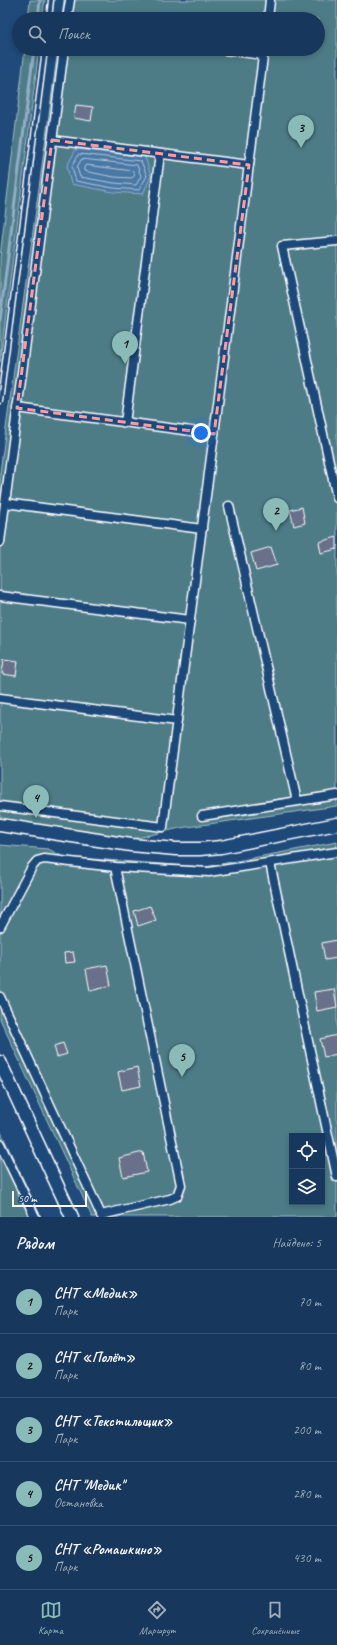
<!DOCTYPE html>
<html lang="ru">
<meta charset="utf-8">
<style>
body{margin:0;font-family:Caveat,sans-serif;background:#244365;color:#f1f3f6}
.controls{position:absolute;right:12px;bottom:12px;display:grid;overflow:hidden;border-radius:0px;box-shadow:0 2px 6px #0003}
.controls button{width:36px;height:36px;display:grid;place-items:center;padding:0;border:0;border-bottom:1px solid #365272;background:#17385c;color:#f1f3f6;font:20px sans-serif}
.scale{position:absolute;left:12px;bottom:10px;width:75px;box-sizing:border-box;padding-left:4px;border:2px solid #fff;border-top:0;font-size:11px;line-height:14px;white-space:nowrap;color:#fff;-webkit-text-stroke:3px #1f4a7a;paint-order:stroke}
.you{position:absolute;left:201px;top:433px;width:14px;height:14px;margin:-10px;border:3px solid #fff;border-radius:50%;background:#1a73e8;box-shadow:0 0 0 6px #1a73e833}
.badge{display:grid;place-items:center;width:26px;height:26px;border-radius:50%;background:#8bbbb9;color:#111;font-size:13px;font-weight:700}
.pin{position:absolute;translate:-50% -33px;filter:drop-shadow(0 1px 2px #0008)}
.pin::after{content:'';position:absolute;top:21px;width:14px;height:12px;background:inherit;clip-path:polygon(0 0,100% 0,50% 100%)}
.list{margin:0;padding:0;list-style:none}
h2{display:flex;justify-content:space-between;align-items:center;height:52px;margin:0;padding:0 16px;font-size:17px}
h2 small{font-size:13px;font-weight:400;color:#9eacbb}
.list li{display:grid;grid-template-columns:26px 1fr auto;gap:12px;align-items:center;box-sizing:border-box;height:64px;padding:0 16px;border-top:1px solid #365272}
.list b{display:block;font-size:15px;white-space:nowrap}
.list p{margin:0;font-size:13px;white-space:nowrap;color:#9eacbb}
.list em{font-size:13px;font-style:normal;color:#9eacbb}
.icon{flex:none;width:22px;height:22px;fill:none;stroke:currentColor;stroke-width:2;stroke-linecap:round;stroke-linejoin:round}
.map{position:relative;flex:none;width:337px;height:1217px;overflow:hidden}
.search{position:absolute;background:#17385c;box-shadow:0 2px 6px #0003;left:12px;right:12px;top:12px;height:44px;display:flex;align-items:center;gap:10px;box-sizing:border-box;padding:0 14px;border-radius:22px;color:#9eacbb;font-size:15px}
.sheet{height:372px;background:#17385c}
nav{display:flex;justify-content:space-around;align-items:center;box-sizing:border-box;height:56px;border-top:1px solid #365272;background:#17385c;font-size:11px;color:#9eacbb}
nav a{display:grid;justify-items:center;gap:2px}
nav .on{color:#8bbbb9}
.map>svg:first-child{display:block}
.green{fill:#4e7c87;stroke:#a6bec3;fill-rule:evenodd}
.water{fill:#4978a5;stroke:#92aec9}
.lines{fill:none;stroke-linecap:round;stroke-linejoin:round}
.shore{stroke:#b6c9db;stroke-width:1}
.stream{stroke:#92aec9;stroke-width:3}
.building{fill:#68708a;stroke:#fff}
.lane-casing{stroke:#fff;stroke-width:7}
.street-casing{stroke:#fff;stroke-width:11}
.secondary-casing{stroke:#fff;stroke-width:15}
.lane{stroke:#1f4a7a;stroke-width:4}
.street{stroke:#1f4a7a;stroke-width:8}
.secondary{stroke:#1f4a7a;stroke-width:12}
.marked{fill:none;stroke:#ff9aa2;stroke-width:3;stroke-dasharray:8 5;stroke-linejoin:round}
</style>
<div class="map">
<svg width="337" height="1217" viewBox="0 0 337 1217">
<rect width="100%" height="100%" fill="#1f4a7a"/>
<filter id="ink" filterUnits="userSpaceOnUse"><feTurbulence type="fractalNoise" baseFrequency=".025" numOctaves="2"/><feDisplacementMap in="SourceGraphic" scale="8" xChannelSelector="R" yChannelSelector="G"/><feConvolveMatrix kernelMatrix="1 2 1 2 8 2 1 2 1" color-interpolation-filters="sRGB"/></filter>
<g filter="url(#ink)">
<g class="green">
<polygon points="30,0 45,0 42,19 28,19"/>
<polygon points="64,0 337,0 337,806 180,828 133,839 0,820 0,472 58,49 318,49 318,19 62,19"/>
<polygon points="25,49 39,49 0,362 0,257"/>
<path d="M337,842V1217H92L0,1019V845L48,849L64,857L205,867ZM292,1136H322V1202H292Z"/>
<polygon points="0,1130 41,1217 0,1217"/>
</g>
<polygon class="water" points="76,149 145,157 151,176 143,194 113,192 71,184 67,166"/>
<g class="lines">
<g class="shore">
<polygon points="79,154 141,161 147,176 139,190 113,188 76,181 72,167"/>
<polygon points="82,159 137,165 141,176 136,185 114,183 80,177 77,168"/>
<polygon points="86,165 133,171 135,175 132,178 114,177 84,171 84,168"/>
</g>
<g class="stream">
<polyline points="38,19 40,0"/>
<polyline points="0,320 34,49"/>
</g>
</g>
<g class="building">
<polygon points="76,105 93,107 91,121 74,118"/>
<polygon points="302,507 305,523 294,526 290,510"/>
<polygon points="337,537 337,549 321,553 319,542"/>
<polygon points="271,547 277,565 256,571 251,553"/>
<polygon points="4,659 18,661 16,676 2,674"/>
<polygon points="150,906 156,920 138,926 134,911"/>
<polygon points="337,940 337,958 325,960 322,943"/>
<polygon points="73,952 75,962 65,963 64,953"/>
<polygon points="107,965 111,986 90,991 86,969"/>
<polygon points="334,989 337,1007 317,1011 314,992"/>
<polygon points="337,1035 337,1054 324,1057 320,1039"/>
<polygon points="63,1043 67,1054 57,1057 54,1046"/>
<polygon points="137,1067 141,1086 122,1090 118,1072"/>
<polygon points="143,1152 147,1172 123,1177 119,1158"/>
</g>
<g class="lines">
<defs>
<g id="lane">
<polyline points="49,19 51,0"/>
<polyline points="0,401 45,49"/>
</g>
<g id="street">
<polyline points="67,19 70,0"/>
<polyline points="268,19 270,0"/>
<polyline points="217,49 263,55"/>
<polyline points="52,140 249,165"/>
<polyline points="337,241 282,246 337,498"/>
<polyline points="17,408 214,434"/>
<polyline points="125,423 160,154"/>
<polyline points="5,503 202,529"/>
<polyline points="229,506 297,801"/>
<polyline points="0,542 64,49"/>
<polyline points="0,596 190,620"/>
<polyline points="0,698 177,721"/>
<polyline points="0,806 163,827 264,49"/>
<polyline points="202,816 337,795"/>
<polyline points="270,863 337,1177"/>
<polyline points="0,927 32,867 37,861 44,859 115,867 209,872 337,852"/>
<polyline points="0,997 102,1217"/>
<polyline points="0,1144 35,1217"/>
<polyline points="101,1215 170,1199 177,1196 181,1185 115,867"/>
</g>
<g id="secondary">
<polyline points="0,825 131,845 176,849 200,849 221,847 337,824"/>
<polyline points="0,1062 72,1217"/>
</g>
</defs>
<use href="#lane" class="lane-casing"/>
<use href="#street" class="street-casing"/>
<use href="#secondary" class="secondary-casing"/>
<use href="#lane" class="lane"/>
<use href="#street" class="street"/>
<use href="#secondary" class="secondary"/>
</g>
</g>
<path class="marked" d="M52,140L249,165L214,434L17,408Z"/>
</svg>
<div class="controls">
<button><svg class="icon" aria-label="locate" viewBox="0 0 24 24"><circle cx="12" cy="12" r="6"/><path d="M12 2v4M12 18v4M2 12h4M18 12h4"/></svg></button>
<button><svg class="icon" aria-label="layers" viewBox="0 0 24 24"><path d="M12 4l9 5-9 5-9-5zM3 14l9 5 9-5"/></svg></button>
</div>
<div class="scale">50 m</div>
<div class="you"></div>
<div class="pin badge" style="left:125px;top:364px">1</div>
<div class="pin badge" style="left:276px;top:531px">2</div>
<div class="pin badge" style="left:301px;top:148px">3</div>
<div class="pin badge" style="left:36px;top:818px">4</div>
<div class="pin badge" style="left:182px;top:1077px">5</div>
<div class="search"><svg class="icon" aria-label="search" viewBox="0 0 24 24"><circle cx="10" cy="10" r="6"/><path d="M15 15l6 6"/></svg>Поиск</div>
</div>
<section class="sheet">
<h2>Рядом<small>Найдено: 5</small></h2>
<ul class="list">
<li><span class="badge">1</span><div><b>СНТ «Медик»</b><p>Парк</p></div><em>70 m</em></li>
<li><span class="badge">2</span><div><b>СНТ «Полёт»</b><p>Парк</p></div><em>80 m</em></li>
<li><span class="badge">3</span><div><b>СНТ «Текстильщик»</b><p>Парк</p></div><em>200 m</em></li>
<li><span class="badge">4</span><div><b>СНТ &quot;Медик&quot;</b><p>Остановка</p></div><em>280 m</em></li>
<li><span class="badge">5</span><div><b>СНТ «Ромашкино»</b><p>Парк</p></div><em>430 m</em></li>
</ul>
</section>
<nav>
<a class="on"><svg class="icon" aria-label="map" viewBox="0 0 24 24"><path d="M3 6l6-2 6 2 6-2v14l-6 2-6-2-6 2zM9 4v14M15 6v14"/></svg>Карта</a>
<a><svg class="icon" aria-label="directions" viewBox="0 0 24 24"><path d="M12 3l9 9-9 9-9-9zM9 14v-3h6M13 9l2 2-2 2"/></svg>Маршрут</a>
<a><svg class="icon" aria-label="saved" viewBox="0 0 24 24"><path d="M7 4h10v16l-5-4-5 4z"/></svg>Сохранённые</a>
</nav>
